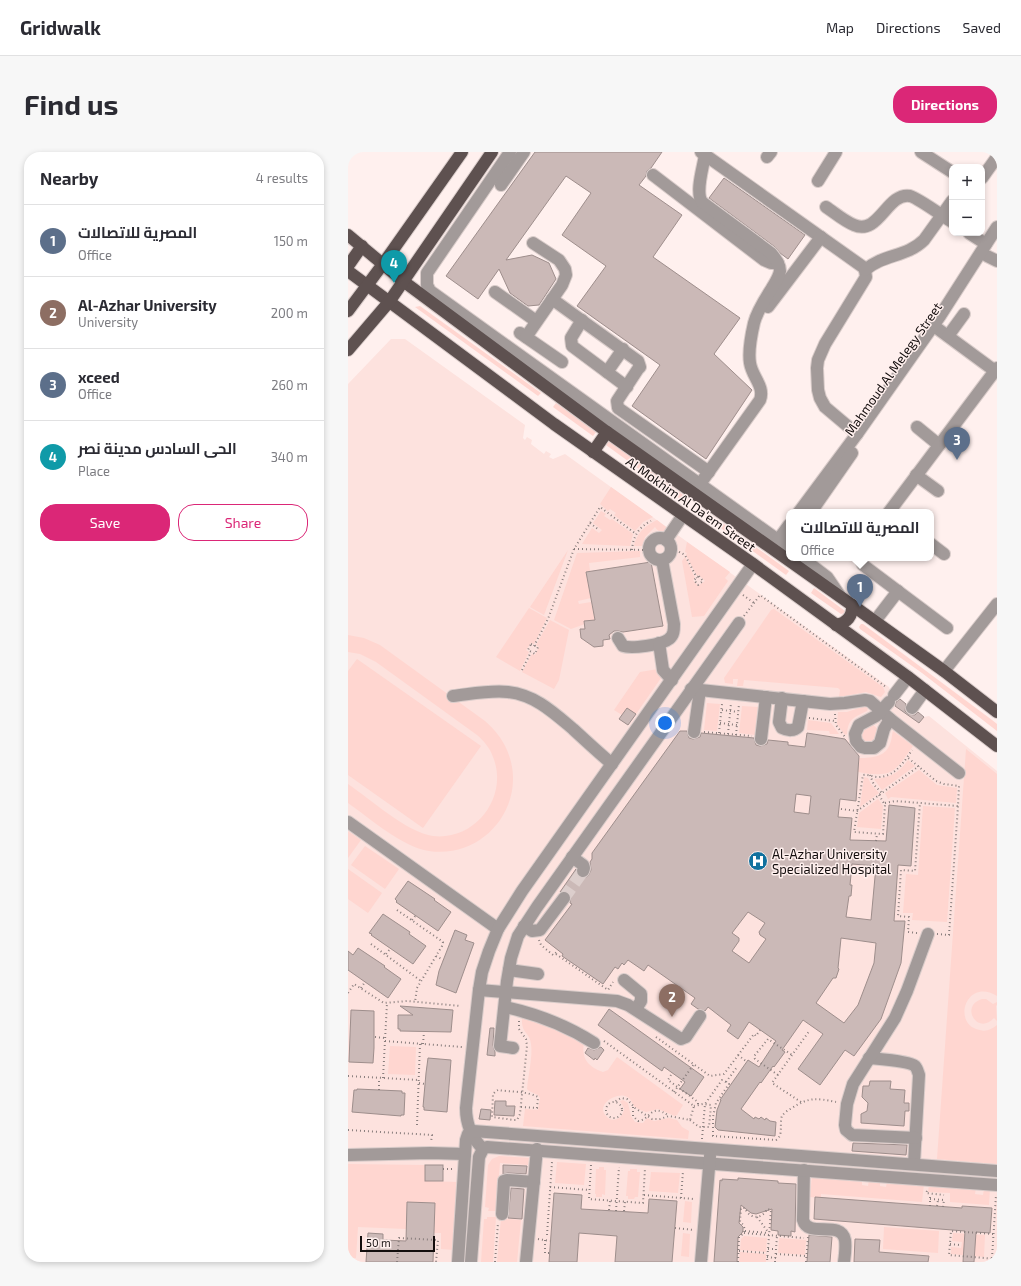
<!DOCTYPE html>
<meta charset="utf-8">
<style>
body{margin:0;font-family:"Exo 2",Cairo,sans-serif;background:#f7f7f7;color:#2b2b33}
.controls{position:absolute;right:12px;top:12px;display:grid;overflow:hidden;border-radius:8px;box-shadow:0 2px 6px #0003}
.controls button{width:36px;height:36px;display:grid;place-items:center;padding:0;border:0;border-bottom:1px solid #e1e1e2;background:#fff;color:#2b2b33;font:20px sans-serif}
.scale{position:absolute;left:12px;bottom:10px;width:75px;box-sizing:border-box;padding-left:4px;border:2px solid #130d0d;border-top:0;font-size:11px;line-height:14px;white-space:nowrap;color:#130d0d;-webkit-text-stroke:3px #fff0ee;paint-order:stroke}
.you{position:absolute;left:317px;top:571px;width:14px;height:14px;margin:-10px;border:3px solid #fff;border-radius:50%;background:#1a73e8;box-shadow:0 0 0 6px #1a73e833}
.badge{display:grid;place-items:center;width:26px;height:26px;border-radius:50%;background:#db2777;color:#fff;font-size:13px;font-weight:700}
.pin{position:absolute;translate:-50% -33px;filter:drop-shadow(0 1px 2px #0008)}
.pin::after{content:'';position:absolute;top:21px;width:14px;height:12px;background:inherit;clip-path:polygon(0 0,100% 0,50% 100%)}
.popup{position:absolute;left:438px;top:357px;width:148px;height:52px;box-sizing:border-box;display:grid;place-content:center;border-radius:8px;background:#fff;filter:drop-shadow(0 1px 3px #0005);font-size:13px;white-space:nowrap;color:#7c7c81}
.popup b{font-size:15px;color:#2b2b33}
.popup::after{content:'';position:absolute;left:50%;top:100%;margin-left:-8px;border:8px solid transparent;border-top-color:#fff}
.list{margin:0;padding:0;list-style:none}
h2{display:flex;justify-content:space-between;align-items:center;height:52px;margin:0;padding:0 16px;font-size:17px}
h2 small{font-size:13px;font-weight:400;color:#7c7c81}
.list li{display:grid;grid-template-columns:26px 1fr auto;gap:12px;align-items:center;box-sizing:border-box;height:72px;padding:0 16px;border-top:1px solid #e1e1e2}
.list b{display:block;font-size:15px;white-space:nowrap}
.list p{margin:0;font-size:13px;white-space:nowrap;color:#7c7c81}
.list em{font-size:13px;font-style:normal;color:#7c7c81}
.actions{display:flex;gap:8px;padding:12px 16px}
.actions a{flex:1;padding:9px 0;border:1px solid #db2777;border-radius:16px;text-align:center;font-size:14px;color:#db2777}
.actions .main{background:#db2777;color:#fff}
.map{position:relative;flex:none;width:649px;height:1110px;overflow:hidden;border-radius:16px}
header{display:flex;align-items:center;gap:24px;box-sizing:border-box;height:56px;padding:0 20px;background:#fff;border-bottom:1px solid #e1e1e2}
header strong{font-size:19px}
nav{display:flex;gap:22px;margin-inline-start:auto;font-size:14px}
.intro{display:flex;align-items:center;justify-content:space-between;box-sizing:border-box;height:96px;padding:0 24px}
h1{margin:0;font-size:28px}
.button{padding:10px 18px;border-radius:16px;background:#db2777;color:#fff;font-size:14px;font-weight:700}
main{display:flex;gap:24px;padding:0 24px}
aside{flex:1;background:#fff;border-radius:16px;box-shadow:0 2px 6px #0003}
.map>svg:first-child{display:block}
.built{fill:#fde2de}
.green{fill:#ffd6d0}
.building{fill:#cbb9b7;stroke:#9e8e8c;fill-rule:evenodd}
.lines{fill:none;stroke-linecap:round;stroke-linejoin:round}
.minor-tunnel{stroke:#dccecc;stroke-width:12;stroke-dasharray:12 6;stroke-linecap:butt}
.minor-casing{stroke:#d9ccca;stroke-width:14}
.major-casing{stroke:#d9ccca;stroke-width:14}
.path{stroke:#897e7d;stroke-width:2;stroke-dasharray:1 3;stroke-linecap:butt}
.minor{stroke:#a29a99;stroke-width:12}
.major{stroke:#5e5150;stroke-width:12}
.labels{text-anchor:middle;stroke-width:3;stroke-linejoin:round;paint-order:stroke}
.street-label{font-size:13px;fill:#130d0d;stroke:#fff0ee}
.poi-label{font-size:13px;fill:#130d0d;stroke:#fff0ee;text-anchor:start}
</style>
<header>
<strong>Gridwalk</strong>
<nav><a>Map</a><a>Directions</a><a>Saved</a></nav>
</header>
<div class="intro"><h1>Find us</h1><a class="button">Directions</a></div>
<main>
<aside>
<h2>Nearby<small>4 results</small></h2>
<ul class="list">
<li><span class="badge" style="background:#5c6f8a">1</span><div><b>المصرية للاتصالات</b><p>Office</p></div><em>150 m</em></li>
<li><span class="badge" style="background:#8d6e63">2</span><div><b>Al-Azhar University</b><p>University</p></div><em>200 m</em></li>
<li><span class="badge" style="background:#5c6f8a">3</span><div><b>xceed</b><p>Office</p></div><em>260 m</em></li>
<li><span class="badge" style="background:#0f9aa8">4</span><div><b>الحى السادس مدينة نصر</b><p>Place</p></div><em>340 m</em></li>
</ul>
<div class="actions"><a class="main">Save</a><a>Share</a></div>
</aside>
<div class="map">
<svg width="649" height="1110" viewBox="0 0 649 1110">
<rect width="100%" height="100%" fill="#fff0ee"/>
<polygon class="built" points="43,187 57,187 177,273 175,286 177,288 179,285 184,288 183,292 196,302 198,299 203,302 201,305 205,307 217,302 541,535 543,541 564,556 576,565 581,564 649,619 649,1110 0,1110 0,232"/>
<g class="green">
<polygon points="72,154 193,241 190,244 67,155"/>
<polygon points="208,251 248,280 245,284 205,255"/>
<polygon points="261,289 342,348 339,352 258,293"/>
<polygon points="263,335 305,365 295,370 287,379 266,363 268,361 262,357 260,359 252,352"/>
<polygon points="253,359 258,362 256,364 262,368 264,367 285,382 282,394 234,392 244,376 251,381 254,378 245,371"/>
<polygon points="362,362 441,419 438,423 359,366"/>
<path d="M309,368L322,378C315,381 312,382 307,375L297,385L294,394H286C289,380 297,374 309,368Z"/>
<polygon points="339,390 382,420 377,426 380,429 356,464 344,465 334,409 337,405 347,426 345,428 350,434 357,429 351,423 349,424 338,403 339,401 337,400"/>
<polygon points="220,398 196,463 182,455"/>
<polygon points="292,399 292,405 241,411 242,419 238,420 243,446 230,449 231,452 243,450 247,468 237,469 237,472 223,477 206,468 229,401"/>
<polygon points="466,436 497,459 497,461 493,462 463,441"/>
<polygon points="181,456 199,466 186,492 183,491 178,498 181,500 172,519 148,505"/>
<polygon points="426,457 535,535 537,540 533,545 518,540 491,545 492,538 490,536 396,528 395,534 389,534 390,527 385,527 385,532 377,531 376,526 423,458"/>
<polygon points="202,468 221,478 211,528 206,537 174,520 184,502 187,503 191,495 188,493"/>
<polygon points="513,472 515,472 644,568 649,572 649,579 574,521 512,477 511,475"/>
<path d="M0,483L16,486L32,493L137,569C145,576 151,583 156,592C185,645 140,708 81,699C54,695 23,667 0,651V632C22,647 60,681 85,684C128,689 161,644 145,605C142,596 136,589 129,583L28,510L12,502L0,500Z"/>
<polygon points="9,507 133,594 75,676 0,623 0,519"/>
<polygon points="310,517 313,526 288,562 279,556 274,563 266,558 292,520"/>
<polygon points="359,551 372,552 369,579 356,578"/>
<polygon points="394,554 410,555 407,583 391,581"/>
<path d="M517,554L520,556L519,559C507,565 500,566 499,582L497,583L489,572L490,560H499Z"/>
<polygon points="460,568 483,571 491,582 482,582 481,579 459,578"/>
<polygon points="524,572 530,577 526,591 514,590 512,577"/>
<path d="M545,579L565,594C546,621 544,626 510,620L511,606C525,606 539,605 543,589C544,585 544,582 545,579Z"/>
<path d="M618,597L649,622V844C618,825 603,873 632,878C638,880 644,877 649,873V1012L589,1007Z"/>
<path d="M560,608L567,614L534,638L526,627C542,626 551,621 560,608Z"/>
<polygon points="571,618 589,633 609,636 608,651 543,645 540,647 537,641"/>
<polygon points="516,625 520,626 523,632 531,641 512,655"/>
<polygon points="530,647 535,654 533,677 509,675 511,661"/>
<polygon points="575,654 607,656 599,770 564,768 565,761 555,761 558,722 570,723"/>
<polygon points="0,679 13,688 0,706"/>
<polygon points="17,694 51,717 37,737 3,713"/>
<polygon points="0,717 34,741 20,761 0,747"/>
<path d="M634,847H638L645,852L649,850V853L648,854L649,869L646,866C630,884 611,854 634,847Z"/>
<path d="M174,866L203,875L236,891C233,906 240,915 255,920L260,918L269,905L335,953L329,963L327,964L310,957L298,960C295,959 290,957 287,955C283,951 284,946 277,944C266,941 247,954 259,965C266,972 276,965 276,956L272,949L275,948L280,951L283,964L287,970L295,971L299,966L306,969L321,966L329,968L334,975L341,979L340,987L175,974L177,957L190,958L192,946L190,943L181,939L179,937C180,924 185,904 183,892C182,880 173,882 174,866Z"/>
<polygon points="42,894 68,895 67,923 40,922"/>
<polygon points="151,1004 181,1006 180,1013 152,1011 148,1059 140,1059 141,1056 137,1055 140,1013 144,1007"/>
<polygon points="209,1010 238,1012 236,1033 207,1031"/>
<polygon points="0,1012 77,1013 78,1029 110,1030 106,1098 93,1097 93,1081 86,1081 87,1051 76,1050 74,1080 59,1050 58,1077 10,1075 8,1106 0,1106"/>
<polygon points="251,1015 256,1015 256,1018 258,1018 257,1043 254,1042 254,1045 248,1045 248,1042 247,1042 248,1017 251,1017"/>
<polygon points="282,1017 289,1017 289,1020 292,1020 290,1045 287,1045 286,1047 280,1047 280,1044 278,1044 280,1019 282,1019"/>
<polygon points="303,1020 332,1021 330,1041 301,1039"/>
<polygon points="464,1023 514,1027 514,1033 520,1034 521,1027 532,1027 532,1034 538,1035 539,1029 576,1032 574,1050 473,1042 473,1046 462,1045"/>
<polygon points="581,1032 628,1036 627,1042 635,1043 636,1036 642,1037 641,1053 602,1050 602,1041 580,1040"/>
<polygon points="337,1049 344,1050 343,1071 335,1070"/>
<polygon points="139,1065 148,1065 145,1110 133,1110 136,1067 139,1067"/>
<polygon points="153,1066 173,1068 169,1110 149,1110"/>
<polygon points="536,1075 591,1079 590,1101 535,1097"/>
<polygon points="335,1081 342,1082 341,1105 333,1104"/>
<polygon points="605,1081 637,1083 636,1105 603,1102 603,1095 613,1096 614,1090 604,1089"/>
<polygon points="396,1084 419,1086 418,1100 392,1098 393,1087"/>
<polygon points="431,1086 458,1088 457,1103 430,1101"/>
<polygon points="392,1100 418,1102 418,1110 391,1110"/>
</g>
<g class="building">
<polygon points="187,0 314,0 303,16 299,19 298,24 291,33 334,63 305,105 392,166 366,202 404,238 358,307 284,254 312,213 229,154 258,114 214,83 243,41 218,24 158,108 184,103 201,111 208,127 191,153 180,154 162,141 151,117 130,147 98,124"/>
<polygon points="376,26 457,83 440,107 432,101 427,95 361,46"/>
<polygon points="303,410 315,474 275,480 270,479 266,479 261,483 262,487 255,488 255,494 246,495 233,486 232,477 237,477 236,469 247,468 238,420"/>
<polygon points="552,547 558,552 557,559 560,562 567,563 570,560 576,565 571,571 547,554 548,550"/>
<polygon points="279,556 288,562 280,573 271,567"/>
<path d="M332,579H339L341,586L345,587L352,585L353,581L406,586L408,593L412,594L419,592L420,588L440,590V593L457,595L459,581L497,587L511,604L508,649L492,647L490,665L504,666L502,688L538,689L541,653L567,656L563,714L550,713L546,769H557L553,811L533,867L506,904L497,898L472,933L450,917L475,882L455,868L434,898L437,900L426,915L425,914L413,931L412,930L393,957L406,967L407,965L411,967L413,965L417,968L418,966L422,969L428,970L427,984L370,978L367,975L369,958L373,948H372L400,908L411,915L428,889L401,870L390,887L379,879L383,873L360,855L357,859L350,857L343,852L347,846L300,813L296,819L280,808L276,813L274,811L270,817L267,815L255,832L214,804L215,802L197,788L224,752L222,751L223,743L221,740L217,739L212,740L228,717L229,724L232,726H236L240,724L243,718L242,710L244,707V701ZM448,642L463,644L461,662L446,660ZM504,712L528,714L523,768L498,765L501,744H503L504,733H502ZM400,760L417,771L411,780L412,783L418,787L401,811L384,799L391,789V786L384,781ZM493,786L528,791L526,811L510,853L496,871L468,851L485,826H488L491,817L490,816Z"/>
<polygon points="60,729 87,747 86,748 103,760 90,779 48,750 49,749 47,747"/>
<polygon points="35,762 62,780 61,782 78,794 65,812 23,783 24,782 21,781"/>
<polygon points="107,778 119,783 117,788 126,791 108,841 88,833 91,819"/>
<polygon points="10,796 37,814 36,815 53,827 40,846 0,818 0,799 5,803"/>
<polygon points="52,854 105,858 103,880 52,879 52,877 50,877 50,863 65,863"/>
<polygon points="261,857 356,925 343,944 332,937 337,930 316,915 314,919 250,873"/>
<polygon points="3,858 26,859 26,896 25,911 1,910"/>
<polygon points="142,876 146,876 145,893 147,900 147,904 139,903"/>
<polygon points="253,895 256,898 249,908 247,906 246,908 237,901 240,896 246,898"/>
<polygon points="80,906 103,908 99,960 76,958 76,955 75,955 78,921"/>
<polygon points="522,929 543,929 542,937 557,938 556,951 561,951 561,959 557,959 556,974 513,971 513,962 519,959 520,951 514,945 515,934 521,934"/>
<polygon points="9,937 54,939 54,941 57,941 56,963 53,963 53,964 4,960 6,938 9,938"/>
<polygon points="147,949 158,949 158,954 167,954 166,964 146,963"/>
<polygon points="133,957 143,958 142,968 131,967"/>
<polygon points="505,991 559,993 558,1003 504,999"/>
<rect x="77" y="1013" width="18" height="16"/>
<polygon points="155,1013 179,1014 178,1022 160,1021 155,1022"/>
<polygon points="390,1026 430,1029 430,1031 448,1032 447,1080 443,1079 443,1084 430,1083 430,1079 423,1078 424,1057 408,1062 403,1061 393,1053 391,1071 395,1075 395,1078 394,1081 390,1085 389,1110 366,1110 372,1028 374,1029 374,1027 390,1028"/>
<polygon points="163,1036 176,1037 174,1067 160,1066"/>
<polygon points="206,1041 234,1043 233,1057 300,1061 301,1047 329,1049 324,1110 267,1110 269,1084 231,1081 229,1110 201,1110"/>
<polygon points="467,1045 614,1056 614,1054 644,1056 642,1081 628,1080 626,1110 615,1110 617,1079 466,1067"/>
<polygon points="59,1050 87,1051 85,1110 18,1110 20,1081 35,1082 35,1088 58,1089"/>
<polygon points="461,1083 484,1085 482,1110 459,1110"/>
<polygon points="507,1087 532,1088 531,1100 581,1104 580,1110 506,1110"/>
</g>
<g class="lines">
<polyline class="minor-tunnel" points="216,746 235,719"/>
<defs>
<g id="minor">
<polyline points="162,0 79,121 79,133 82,139 441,396"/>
<polyline points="353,0 515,115 517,118 518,125 477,192 470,208 469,216 470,238 472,246 477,255 509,282"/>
<polyline points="573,0 604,20"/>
<polyline points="419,5 423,0"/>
<polyline points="305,23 416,108 423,111 430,111"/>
<polyline points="634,26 649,5"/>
<polyline points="470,29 488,0"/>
<polyline points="153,33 176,0"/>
<path d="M478,55C487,61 496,69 506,73C531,84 539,40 562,44C570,46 596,65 604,70"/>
<polyline points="621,81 638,92"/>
<polyline points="639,104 649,109"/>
<path d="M517,118C535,102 559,105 576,88L604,49"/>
<polyline points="147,140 188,169"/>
<polyline points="204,147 290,209 292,215 290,217 269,249 270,256 361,320"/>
<polyline points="420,155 473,85"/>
<polyline points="234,168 223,186 224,194 279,235"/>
<polyline points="590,177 647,219"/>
<polyline points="172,181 214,210"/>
<polyline points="600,184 616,162"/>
<polyline points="178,185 214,133 218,123 217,117 211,108 185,91"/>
<polyline points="259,220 275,197"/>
<polyline points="569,275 591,293"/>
<polyline points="568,323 590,339"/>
<path d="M352,332L412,248C417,234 404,225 402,211C400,199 403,184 406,171C409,159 417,147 424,136C427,131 431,125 432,119C432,112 427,106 423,101L354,50C347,40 355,16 357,3"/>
<polyline points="451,360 509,282 592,164 649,75"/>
<polyline points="463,360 504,301"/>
<polyline points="541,360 649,216"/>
<circle cx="312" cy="397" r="11"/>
<polyline points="318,388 335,363"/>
<polyline points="430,388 441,373"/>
<polyline points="583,392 596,402"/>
<polyline points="454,406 479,425 492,444"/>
<polyline points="512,406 515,413 599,476"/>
<polyline points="527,469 550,439"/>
<path d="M270,486L275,494C283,497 314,493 321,487C326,483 326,478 326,472L314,408"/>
<polyline points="311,491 315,518 324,528"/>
<polyline points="596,519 649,452"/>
<polyline points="343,537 482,552 497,551 517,548 522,549 542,567 611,621"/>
<polyline points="546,543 560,525"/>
<path d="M105,544C123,542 142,538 160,540C187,543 205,560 225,577C238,589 251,601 264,612"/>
<path d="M434,546L431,570L434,576C440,579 446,579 450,575L455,549"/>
<polyline points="541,550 528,564 511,573 507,582 508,589 513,595 517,596 526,596 532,591 536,577 542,567"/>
<polyline points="564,556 577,538"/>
<polyline points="346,580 352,538"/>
<polyline points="413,587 418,545"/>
<polyline points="0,670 150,777"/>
<polyline points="224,705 235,713 236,716 235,719"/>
<polyline points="176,774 184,779 192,778 216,746"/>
<polyline points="161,818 190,822"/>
<polyline points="276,828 293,842 293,849 288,857"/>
<polyline points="131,838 269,849 280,853 333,887 338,885 352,864"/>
<path d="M157,855C189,862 218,873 246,891"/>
<polyline points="165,896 152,894 159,829 163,806 170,784 189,755 391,471"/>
<path d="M521,906C530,907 561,909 567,914C569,916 570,920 571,923L566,1012"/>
<polyline points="568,986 504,983 498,978 497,973 499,952 505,932 547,866 559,839 580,782"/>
<path d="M135,997C123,985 118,972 118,956L131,838L134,820L141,799L150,777L174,739L405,412"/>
<polyline points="0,1003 82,1001 117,1002"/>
<path d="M456,1018L455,1068C460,1087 493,1067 497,1088C498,1095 497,1103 496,1110"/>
<polyline points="154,1062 156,1029 159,1028 186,1030"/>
<polyline points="110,1110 118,988 120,982 125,979 649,1019"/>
<polyline points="123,1110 131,1005 135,997 139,995 649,1033"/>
<polyline points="178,1110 189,997"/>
<polyline points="353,1110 362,1004"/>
</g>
<g id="major">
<polyline points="0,83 55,129 259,280 504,453 596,519 649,560"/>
<polyline points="0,114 14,94"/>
<polyline points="0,119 206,272 405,412 560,525 649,594"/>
<polyline points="0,159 35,112 114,0"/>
<polyline points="0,198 41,150 144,0"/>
<polyline points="245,300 259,280"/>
<path d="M488,473C499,471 505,464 504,453"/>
</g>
</defs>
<use href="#minor" class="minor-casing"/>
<use href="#major" class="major-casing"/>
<g class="path">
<polyline points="242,371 251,378"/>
<polyline points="324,396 337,403 349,426"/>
<polyline points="226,397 300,398"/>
<path d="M284,398C285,384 291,375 303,369"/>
<polygon points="351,424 355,429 350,433 346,428"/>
<polyline points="395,443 406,451"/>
<polyline points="396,464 412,443 538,535"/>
<polygon points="183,492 190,495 187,502 180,498"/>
<polyline points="186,494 200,467 226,397 252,355 288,382"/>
<polyline points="174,518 183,500"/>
<polyline points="374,558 390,560"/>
<polyline points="487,562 488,573 497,585"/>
<polyline points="461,566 487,569"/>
<polyline points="372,571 389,573"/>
<polyline points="356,580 404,584"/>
<polyline points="371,581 374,552"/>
<polyline points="380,582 383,551"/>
<polyline points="388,583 391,552"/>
<polyline points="522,623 526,633 534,641"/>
<path d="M531,643L537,653L535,682L506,680L515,623C520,622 525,625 530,625C547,625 556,610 564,598"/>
<polyline points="537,651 547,649 610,654 611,634 596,632 588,629 559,605"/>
<polyline points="493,657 509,659 571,614"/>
<polyline points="528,689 529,682"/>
<polyline points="49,758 95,790 94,794 69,836 67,850"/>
<polyline points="64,768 68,763"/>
<polyline points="569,781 560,780 561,765 550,764 553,718 567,719 572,651"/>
<polyline points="589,782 601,783 610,654"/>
<polyline points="191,788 193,793 205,803 210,799"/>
<polyline points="23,792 73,829"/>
<polyline points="38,802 42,797"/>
<polyline points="208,802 260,838 265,830"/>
<polyline points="88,804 95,808"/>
<polyline points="13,836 17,830"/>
<polyline points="0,841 6,832 36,851 59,849 113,854"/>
<path d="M171,869V877L178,887L179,894L172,962L169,968H166L144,965L145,942L148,939L150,938C162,940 179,939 190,945L189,956L173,955"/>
<polyline points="27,885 37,886"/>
<polyline points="308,885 362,924 376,922 406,882 408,884 412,878"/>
<polyline points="37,889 114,895"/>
<polyline points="256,889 346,954 342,968 321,964 312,967 304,967 287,956 279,947 273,946 266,950"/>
<polyline points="75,892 76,880"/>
<polyline points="390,903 399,910"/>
<polyline points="323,923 320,928 350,950 350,953"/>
<polyline points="430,923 407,907 406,905 407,903 420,887 444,903"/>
<polyline points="0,924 71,928"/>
<polyline points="35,926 39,851"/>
<polyline points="378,930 389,915"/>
<polyline points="71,931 77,932"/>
<polyline points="31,938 31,926"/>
<polyline points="326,940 346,912"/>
<polyline points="453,950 424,931 462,878"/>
<circle cx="266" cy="958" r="8"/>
<path d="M285,955V964L290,969C303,968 302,950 321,964"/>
<polyline points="342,968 351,975 361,975 363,953 355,952 346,954"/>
<polyline points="69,973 72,892"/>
<polyline points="0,978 84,983 83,990"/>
<path d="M354,987L357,952L374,928L381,932L368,951L365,965V984L428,988C436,983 431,972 434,964C436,961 440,958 444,956C461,945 468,946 488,950"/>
<polyline points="243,1013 241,1047 295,1051 297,1016"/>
<polyline points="95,1017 106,1017"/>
<polyline points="202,1035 241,1038"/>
<polyline points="579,1039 578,1041 596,1043"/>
<polyline points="296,1043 346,1047"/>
<polyline points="333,1046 335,1019"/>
<polyline points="582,1047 596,1048 595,1055"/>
<polyline points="582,1054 582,1042"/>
<polyline points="589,1054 590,1048"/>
<polyline points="261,1058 262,1049"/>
<polyline points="268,1059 271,1015"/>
<polyline points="276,1059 277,1050"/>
<polyline points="409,1065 420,1080"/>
<polyline points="327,1076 346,1078"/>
<polyline points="397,1079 421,1081"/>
<polyline points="396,1081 456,1086"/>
<polyline points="645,1082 603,1079 601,1103 649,1107"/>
<polyline points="199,1083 204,1010"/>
<polyline points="190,1087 202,1089"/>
<polyline points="197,1088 197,1101 202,1101"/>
<polyline points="602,1092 612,1093"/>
<polyline points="420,1097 428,1097"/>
<polyline points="391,1099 419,1101"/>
<polyline points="428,1102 458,1104"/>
<polyline points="419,1105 428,1106"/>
<polyline points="644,1106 648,1043"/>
<polyline points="0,1110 2,1110"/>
<polyline points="49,1110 51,1086 90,1088 88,1110"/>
<polyline points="147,1110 150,1071"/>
<path d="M390,1110L391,1085C398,1081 398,1074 392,1070L393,1056H397C401,1067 414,1068 419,1057L423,1058L419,1110"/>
<polyline points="427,1110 429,1084"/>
<polyline points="458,1110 460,1085"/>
</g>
<use href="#minor" class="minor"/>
<use href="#major" class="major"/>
</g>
<defs>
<symbol id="hospital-disc" viewBox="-11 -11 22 22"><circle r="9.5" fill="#10719e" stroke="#fff0ee"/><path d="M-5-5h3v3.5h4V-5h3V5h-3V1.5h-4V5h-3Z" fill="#fff"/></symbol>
</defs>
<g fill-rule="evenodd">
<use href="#hospital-disc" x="399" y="698" width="22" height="22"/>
</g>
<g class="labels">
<g class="street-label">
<text transform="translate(545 217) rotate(-55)" y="5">Mahmoud Al Melegy Street</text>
<text transform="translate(343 352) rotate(35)" y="5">Al Mokhim Al Da'em Street</text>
</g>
<g class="poi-label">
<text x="424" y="707">Al-Azhar University<tspan x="424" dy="15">Specialized Hospital</tspan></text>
</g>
</g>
</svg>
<div class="controls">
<button>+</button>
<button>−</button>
</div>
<div class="scale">50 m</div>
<div class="you"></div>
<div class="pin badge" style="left:512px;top:455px;background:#5c6f8a">1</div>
<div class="popup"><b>المصرية للاتصالات</b>Office</div>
<div class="pin badge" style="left:324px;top:865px;background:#8d6e63">2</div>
<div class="pin badge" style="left:609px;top:308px;background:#5c6f8a">3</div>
<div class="pin badge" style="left:46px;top:131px;background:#0f9aa8">4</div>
</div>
</main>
